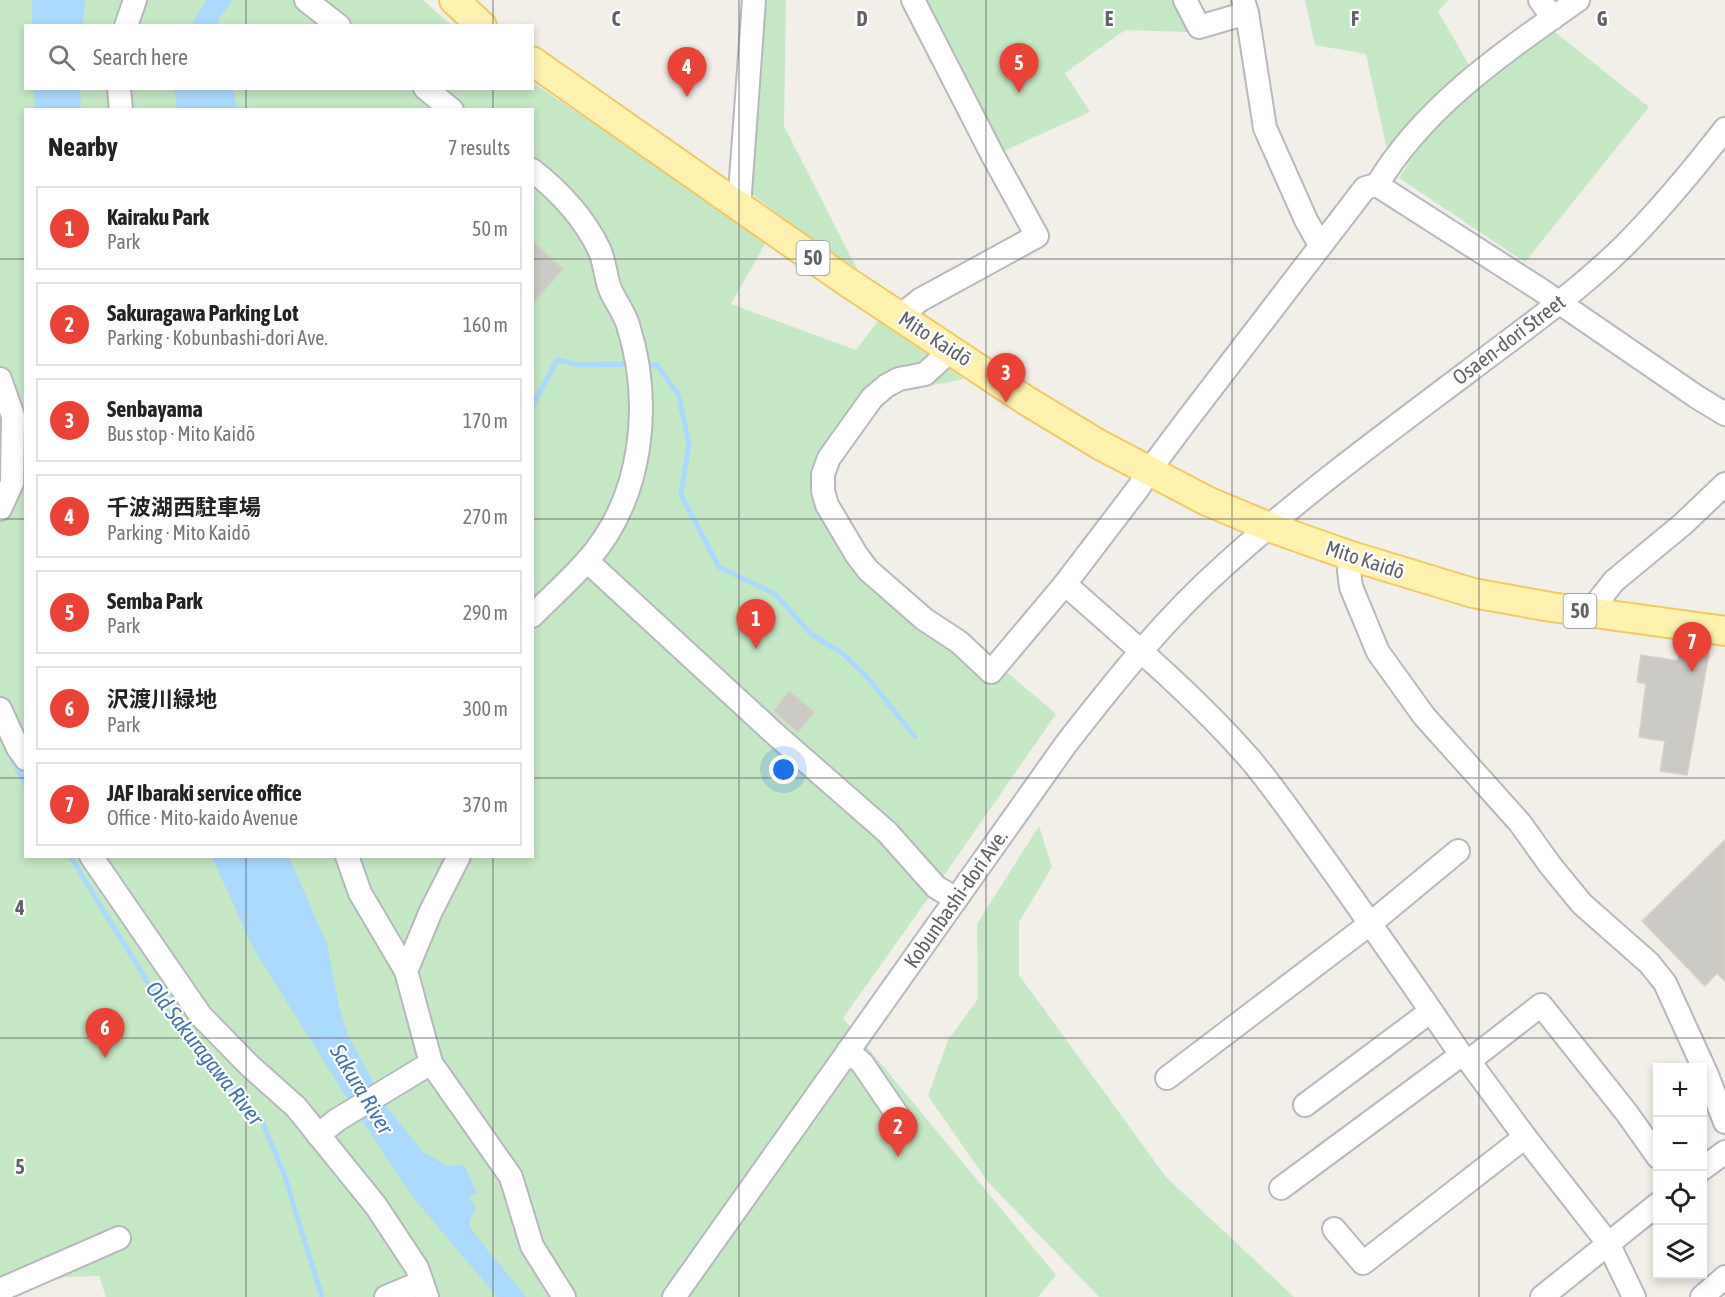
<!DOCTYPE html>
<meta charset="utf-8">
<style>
body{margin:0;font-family:"Asap Condensed","Noto Sans JP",sans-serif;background:#f6f6f6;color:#222}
.controls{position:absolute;right:18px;bottom:18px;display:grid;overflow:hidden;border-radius:0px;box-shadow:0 3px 9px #0003}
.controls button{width:54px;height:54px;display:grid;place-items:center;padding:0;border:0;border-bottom:2px solid #e0e0e0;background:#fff;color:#222;font:30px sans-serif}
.you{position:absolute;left:784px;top:770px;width:21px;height:21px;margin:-15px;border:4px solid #fff;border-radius:50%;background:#1a73e8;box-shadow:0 0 0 9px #1a73e833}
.badge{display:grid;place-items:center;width:39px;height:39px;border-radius:50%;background:#ea4335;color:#fff;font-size:20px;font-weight:700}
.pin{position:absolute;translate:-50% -50px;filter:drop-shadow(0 2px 3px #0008)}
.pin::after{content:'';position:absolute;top:32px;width:21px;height:18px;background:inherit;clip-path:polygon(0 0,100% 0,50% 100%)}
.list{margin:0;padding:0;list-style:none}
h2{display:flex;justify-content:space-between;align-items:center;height:78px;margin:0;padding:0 24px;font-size:26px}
h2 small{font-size:20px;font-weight:400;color:#767676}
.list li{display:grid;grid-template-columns:39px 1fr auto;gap:18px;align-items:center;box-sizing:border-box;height:84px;margin:0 12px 12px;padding:0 12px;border:2px solid #e0e0e0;border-radius:0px}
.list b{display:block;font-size:22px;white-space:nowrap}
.list p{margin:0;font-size:20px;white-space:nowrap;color:#767676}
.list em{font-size:20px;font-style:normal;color:#767676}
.icon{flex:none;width:33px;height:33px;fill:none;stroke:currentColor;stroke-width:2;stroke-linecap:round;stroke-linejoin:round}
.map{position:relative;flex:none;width:1725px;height:1297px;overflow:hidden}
.search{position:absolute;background:#fff;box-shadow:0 3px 9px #0003;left:24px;top:24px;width:510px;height:66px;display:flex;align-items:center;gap:15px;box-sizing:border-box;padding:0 21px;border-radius:0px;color:#767676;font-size:22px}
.panel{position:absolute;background:#fff;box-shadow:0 3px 9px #0003;left:24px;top:108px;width:510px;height:750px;border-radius:0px}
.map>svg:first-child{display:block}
.green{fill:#c5e8c5;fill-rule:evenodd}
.water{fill:#aadaff}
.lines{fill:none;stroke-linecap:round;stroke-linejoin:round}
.stream{stroke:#aadaff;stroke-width:5}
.building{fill:#cccac5;stroke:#d6d1c6;stroke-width:1.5}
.minor-casing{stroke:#b5b8bc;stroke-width:26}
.major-casing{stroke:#f2c960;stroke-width:32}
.minor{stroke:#fff;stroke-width:22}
.major{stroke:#fff2af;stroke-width:28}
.grid{fill:none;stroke:#5f6368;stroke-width:1.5;stroke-opacity:0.55}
.labels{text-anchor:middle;stroke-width:4.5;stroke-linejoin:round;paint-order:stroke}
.shield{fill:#fff;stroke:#8f9295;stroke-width:1.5}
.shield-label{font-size:20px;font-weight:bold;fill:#5f6368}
.street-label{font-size:21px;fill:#5f6368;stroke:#fff}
.water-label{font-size:22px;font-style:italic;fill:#4174aa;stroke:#fff}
.grid-label{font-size:20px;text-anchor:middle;font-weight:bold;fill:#5f6368;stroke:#fff;stroke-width:4.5;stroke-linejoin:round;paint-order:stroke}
</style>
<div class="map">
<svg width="1725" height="1297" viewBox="0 0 1725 1297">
<rect width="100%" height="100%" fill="#f1efe8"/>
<g class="green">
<path d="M0,0H423L451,25L26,26V88H532L533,83L670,174L766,242L731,304L856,350L878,321L964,379L899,392L871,417L834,467L835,495L873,558L1056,714L936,887L843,1018L1056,1275L1038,1297H106L99,1276L64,1277L6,1297H0ZM26,110H532V856H26Z"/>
<polygon points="754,0 786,0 784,126 857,269 785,220 751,193"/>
<polygon points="913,0 1173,0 1190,32 1125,30 1065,73 1090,112 993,156"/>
<polygon points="1305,0 1449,0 1438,11 1469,65 1416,119 1388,154 1366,54 1315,45"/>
<polygon points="1554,31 1649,107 1525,262 1399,178 1434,124 1488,76"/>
<polygon points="1039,826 1052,867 1019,922 1019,975 1166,1177 1294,1297 1099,1297 988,1182 928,1096 948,1040 978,999 977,924"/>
</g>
<g class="water">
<polygon points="32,0 85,0 83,25 32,25"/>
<polygon points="206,0 233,0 220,17 217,25 191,25"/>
<polygon points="34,89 80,89 81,109 35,109"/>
<polygon points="174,89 233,89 237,109 177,109"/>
<polygon points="212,857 289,857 327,944 339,1006 348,1035 386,1106 423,1152 448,1166 464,1165 477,1193 469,1197 476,1208 470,1220 470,1227 494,1259 497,1261 526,1297 497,1297 412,1196 345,1095 253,948"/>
</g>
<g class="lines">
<g class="stream">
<polyline points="642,365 657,365 678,394 689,443 681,495 719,567 775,594 812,635 842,653 867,677 915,737"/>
<polyline points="533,405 557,360 580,365 632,364"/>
<polyline points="10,755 26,785"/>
<polyline points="70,856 161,1004 262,1121 284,1174 322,1297"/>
</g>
</g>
<g class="building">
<polygon points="532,241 563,269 532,304"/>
<polygon points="1680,648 1709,653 1687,775 1660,771 1665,741 1639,737 1646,684 1637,682 1641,655 1678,661"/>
<polygon points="789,691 814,712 798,732 774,711"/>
<polygon points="1725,840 1725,981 1717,973 1705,986 1642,921"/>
</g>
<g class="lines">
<defs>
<g id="minor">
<polyline points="306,0 339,26"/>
<polyline points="1185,0 1199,27 1247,13"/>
<polyline points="1243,0 1247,13 1265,128 1306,220 1320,245"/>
<polyline points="1540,0 1553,18"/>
<polyline points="126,26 135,0"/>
<polyline points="119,88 121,110"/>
<polyline points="425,88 452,110"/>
<path d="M532,170C559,191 584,218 599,249C605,261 605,276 610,289C615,301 624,312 628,325C653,404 643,498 587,561C570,580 550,598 532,616"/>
<path d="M1377,185C1425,105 1503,53 1578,0"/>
<polyline points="739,207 754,0"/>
<polyline points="900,316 920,300 1037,236 993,156 913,0"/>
<polyline points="952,349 925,374 899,379 886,386 872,398 829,458 823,474 823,491 827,505 856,554 868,570 924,619 959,642 991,672 1065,584 1139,487 1148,472 1187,420 1365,188 1377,185 1541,290 1697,397 1725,414"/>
<polyline points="0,379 13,416 12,483 0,509"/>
<polyline points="1351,556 1349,571 1351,587 1378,652 1424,716 1520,823 1550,865 1582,904 1649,963 1665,983 1707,1075 1725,1122"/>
<polyline points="587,561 775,734 887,832 936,887 956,899"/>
<path d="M1065,584C1128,640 1194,695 1250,759C1276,790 1299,824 1323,857C1370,923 1416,988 1461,1055L1469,1061L1525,1137L1608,1243L1634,1297"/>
<polyline points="1602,614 1599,600 1614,581 1683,524 1725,484"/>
<polyline points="0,709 18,748 26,759"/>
<polyline points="91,856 201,1016 250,1066 296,1107 376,1206 417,1268 427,1297"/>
<polyline points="347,856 360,893 406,971 431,1063 511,1177 532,1246 564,1297"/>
<polyline points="406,971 431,911 459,856"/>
<polyline points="848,1051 862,1063 905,1126"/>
<polyline points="1469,1061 1541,1005 1626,1112 1658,1157"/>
<polyline points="1167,1078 1371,923 1458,851"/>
<polyline points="1305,1105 1431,1011"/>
<polyline points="318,1135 337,1120 431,1063"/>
<polyline points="1702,1169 1725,1152"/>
<polyline points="1281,1188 1461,1055"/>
<polyline points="1334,1229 1363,1263 1525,1137"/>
<polyline points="0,1290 119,1238"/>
<polyline points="386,1297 422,1282"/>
<path d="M674,1297L1066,744C1116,680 1165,618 1226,564C1301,496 1384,435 1465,374C1519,333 1575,294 1624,246C1661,209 1693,170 1725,129"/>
<polyline points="1542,1297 1658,1204"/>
<polyline points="1702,1297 1725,1277"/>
</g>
<g id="major">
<polyline points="454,0 482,26"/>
<polyline points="532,61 843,279 1027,401 1100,445 1207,501 1269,527 1351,556 1473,593 1551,607 1725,631"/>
</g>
</defs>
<use href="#minor" class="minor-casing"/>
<use href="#major" class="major-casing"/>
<use href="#minor" class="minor"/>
<use href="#major" class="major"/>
</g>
<path class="grid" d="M246,0V26M493,0V26M739,0V1297M986,0V1297M1232,0V1297M1479,0V1297M246,88V110M493,88V110M0,259H26M532,259H1725M0,519H26M532,519H1725M0,778H26M532,778H1725M246,856V1297M493,856V1297M0,1038H1725"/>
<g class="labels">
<g class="shield">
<rect x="796.5" y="241" width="33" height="34" rx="4.5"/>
<rect x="1563.5" y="594" width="33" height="34" rx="4.5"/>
</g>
<g class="shield-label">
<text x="813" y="265">50</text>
<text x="1580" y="618">50</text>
</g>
<g class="street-label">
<text transform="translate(935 339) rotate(33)" y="7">Mito Kaidō</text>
<text transform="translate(1509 340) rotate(-37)" y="7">Osaen-dori Street</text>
<text transform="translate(1365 560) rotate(18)" y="7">Mito Kaidō</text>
<text transform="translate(956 899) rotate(-55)" y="7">Kobunbashi-dori Ave.</text>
</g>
<g class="water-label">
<text transform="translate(205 1053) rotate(52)" y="8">Old Sakuragawa River</text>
<text transform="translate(362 1089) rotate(59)" y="8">Sakura River</text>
</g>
</g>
<g class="grid-label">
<text x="616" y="26">C</text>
<text x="862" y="26">D</text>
<text x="1109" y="26">E</text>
<text x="1355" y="26">F</text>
<text x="1602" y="26">G</text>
<text x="20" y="915">4</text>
<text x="20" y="1174">5</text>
</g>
</svg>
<div class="controls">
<button>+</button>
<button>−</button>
<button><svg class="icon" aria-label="locate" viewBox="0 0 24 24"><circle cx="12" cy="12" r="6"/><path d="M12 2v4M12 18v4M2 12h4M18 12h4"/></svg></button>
<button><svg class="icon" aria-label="layers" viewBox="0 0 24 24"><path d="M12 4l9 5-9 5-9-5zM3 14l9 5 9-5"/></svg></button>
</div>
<div class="you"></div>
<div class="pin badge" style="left:756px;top:649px">1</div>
<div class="pin badge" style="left:898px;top:1157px">2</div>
<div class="pin badge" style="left:1006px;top:403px">3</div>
<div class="pin badge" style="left:687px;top:97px">4</div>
<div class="pin badge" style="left:1019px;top:93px">5</div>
<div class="pin badge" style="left:105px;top:1058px">6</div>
<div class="pin badge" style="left:1692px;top:672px">7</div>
<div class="search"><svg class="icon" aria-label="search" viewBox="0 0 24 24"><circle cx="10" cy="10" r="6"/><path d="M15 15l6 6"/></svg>Search here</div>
<section class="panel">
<h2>Nearby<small>7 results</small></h2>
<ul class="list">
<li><span class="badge">1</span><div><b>Kairaku Park</b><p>Park</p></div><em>50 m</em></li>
<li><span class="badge">2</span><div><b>Sakuragawa Parking Lot</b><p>Parking · Kobunbashi-dori Ave.</p></div><em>160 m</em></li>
<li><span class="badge">3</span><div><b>Senbayama</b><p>Bus stop · Mito Kaidō</p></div><em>170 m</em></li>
<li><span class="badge">4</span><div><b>千波湖西駐車場</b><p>Parking · Mito Kaidō</p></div><em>270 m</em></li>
<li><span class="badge">5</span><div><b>Semba Park</b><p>Park</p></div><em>290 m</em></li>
<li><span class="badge">6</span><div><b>沢渡川緑地</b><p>Park</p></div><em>300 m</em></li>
<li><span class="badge">7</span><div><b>JAF Ibaraki service office</b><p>Office · Mito-kaido Avenue</p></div><em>370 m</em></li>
</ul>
</section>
</div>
